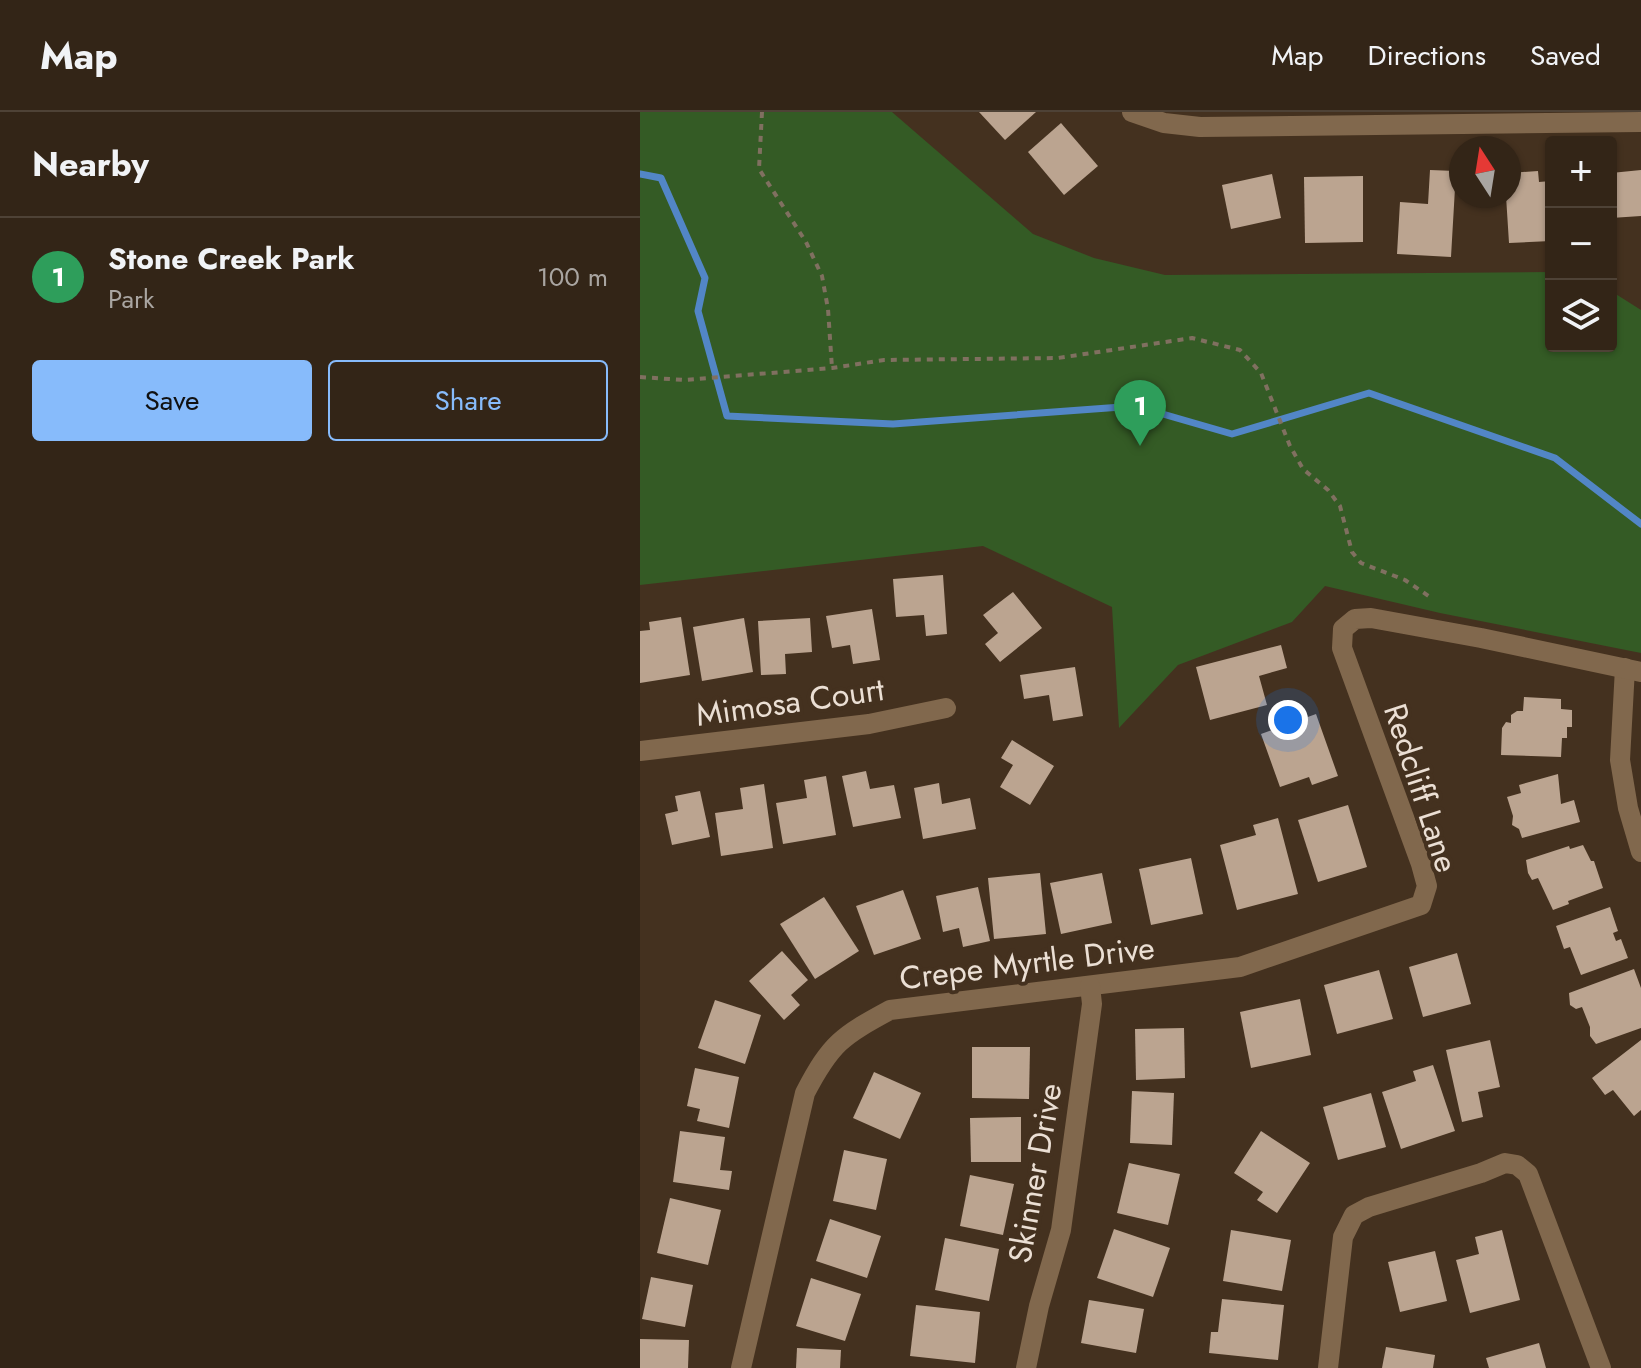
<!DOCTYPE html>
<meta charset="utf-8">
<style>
body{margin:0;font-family:Jost,sans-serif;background:#3e3124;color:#f1f3f6}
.controls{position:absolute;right:24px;top:24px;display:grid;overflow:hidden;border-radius:8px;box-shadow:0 2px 6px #0004}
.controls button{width:72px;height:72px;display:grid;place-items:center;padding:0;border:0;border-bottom:2px solid #4e4236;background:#332517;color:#f1f3f6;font:40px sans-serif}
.compass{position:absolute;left:809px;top:24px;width:72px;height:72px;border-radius:50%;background:#332517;box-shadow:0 2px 6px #0004;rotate:348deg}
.you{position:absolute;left:648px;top:608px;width:28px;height:28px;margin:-20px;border:6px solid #fff;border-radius:50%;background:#1a73e8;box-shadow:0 0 0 12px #1a73e833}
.badge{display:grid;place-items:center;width:52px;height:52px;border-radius:50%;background:#87bbfb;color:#fff;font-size:26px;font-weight:700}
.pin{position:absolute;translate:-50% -66px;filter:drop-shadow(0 2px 4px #0008)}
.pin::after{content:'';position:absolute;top:42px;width:28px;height:24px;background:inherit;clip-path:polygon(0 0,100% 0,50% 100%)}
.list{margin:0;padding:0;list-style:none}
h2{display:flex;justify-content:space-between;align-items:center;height:104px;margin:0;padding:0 32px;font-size:34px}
h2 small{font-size:26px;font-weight:400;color:#a9a5a1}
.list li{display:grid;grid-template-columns:52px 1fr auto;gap:24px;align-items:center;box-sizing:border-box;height:120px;padding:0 32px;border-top:2px solid #4e4236}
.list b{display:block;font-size:30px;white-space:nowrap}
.list p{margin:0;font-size:26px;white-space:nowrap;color:#a9a5a1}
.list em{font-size:26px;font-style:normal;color:#a9a5a1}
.actions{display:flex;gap:16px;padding:24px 32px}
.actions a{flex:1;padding:18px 0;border:2px solid #87bbfb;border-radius:8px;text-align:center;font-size:28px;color:#87bbfb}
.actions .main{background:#87bbfb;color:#111}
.icon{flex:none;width:44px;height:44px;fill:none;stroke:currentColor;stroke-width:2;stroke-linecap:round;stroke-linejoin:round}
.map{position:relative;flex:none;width:1001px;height:1256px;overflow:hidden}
header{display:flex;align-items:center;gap:48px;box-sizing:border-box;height:112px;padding:0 40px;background:#332517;border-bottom:2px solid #4e4236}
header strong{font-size:38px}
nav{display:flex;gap:44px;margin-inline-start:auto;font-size:28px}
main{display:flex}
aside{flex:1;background:#332517}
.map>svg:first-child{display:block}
.green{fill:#345b25}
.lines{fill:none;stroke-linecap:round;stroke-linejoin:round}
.stream{stroke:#5286c6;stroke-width:7}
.building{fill:#bba490}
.path{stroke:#807060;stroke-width:4;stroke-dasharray:6 6;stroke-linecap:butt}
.street{stroke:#81684d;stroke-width:20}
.labels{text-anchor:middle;stroke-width:8;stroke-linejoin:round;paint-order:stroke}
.street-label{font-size:32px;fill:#ebdfd4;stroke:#44311f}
</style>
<header>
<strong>Map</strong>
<nav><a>Map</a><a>Directions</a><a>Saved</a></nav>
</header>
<main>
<aside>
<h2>Nearby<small></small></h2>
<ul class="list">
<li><span class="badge" style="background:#2e9e5b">1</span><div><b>Stone Creek Park</b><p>Park</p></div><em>100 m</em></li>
</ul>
<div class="actions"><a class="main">Save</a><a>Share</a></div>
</aside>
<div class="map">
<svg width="1001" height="1256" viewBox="0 0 1001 1256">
<rect width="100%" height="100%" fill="#44311f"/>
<polygon class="green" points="0,0 252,0 393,122 454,146 525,163 911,160 911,234 971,234 971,179 1001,198 1001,541 800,501 685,474 652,510 538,553 479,616 472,495 343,434 0,473"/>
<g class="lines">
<polyline class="stream" points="0,62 21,66 65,166 58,199 87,304 253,312 495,294 592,322 729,281 915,346 1001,412"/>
</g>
<g class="building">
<polygon points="339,0 396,0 365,28"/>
<polygon points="421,11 458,54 424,83 388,40"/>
<polygon points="790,58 816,59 811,145 757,142 760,90 788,92"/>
<polygon points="1001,58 1001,104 971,106 971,61"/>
<polygon points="898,59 899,70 911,69 911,129 869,131 866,84 869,84 869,61"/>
<polygon points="632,62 641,106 591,117 582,73"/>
<polygon points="723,64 723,130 665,131 664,65"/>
<polygon points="303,463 307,522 286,524 284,503 256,505 253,467"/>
<polygon points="373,480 402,516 360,550 345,532 358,521 343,503"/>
<polygon points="232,497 240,548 213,552 210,533 192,536 186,504"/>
<polygon points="41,505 50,563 0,571 0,519 10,518 9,510"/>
<polygon points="104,506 113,560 62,569 53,515"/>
<polygon points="170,506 172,540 145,542 146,562 121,563 118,509"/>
<polygon points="641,533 647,556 619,564 627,593 570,608 556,555"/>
<polygon points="435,555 443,604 413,609 409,583 384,587 380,563"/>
<polygon points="884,585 921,587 921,597 932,598 932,615 927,615 927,626 922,626 921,645 861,643 862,616 866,610 871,611 871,603 877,599 883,599"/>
<polygon points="676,602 698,664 672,673 669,665 640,675 621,622"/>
<polygon points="372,628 414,654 390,693 360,675 373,653 361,646"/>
<polygon points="226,659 230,677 254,673 261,706 213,715 202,664"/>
<polygon points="918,662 921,692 934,688 940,710 882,726 879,717 872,713 873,704 867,685 881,681 879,673"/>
<polygon points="186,664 196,723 143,732 136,691 167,686 164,668"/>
<polygon points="299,671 302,692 330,686 336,717 283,727 274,676"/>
<polygon points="124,672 133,736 81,744 75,701 103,697 100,676"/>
<polygon points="60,679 70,725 32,733 25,702 38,699 35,684"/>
<polygon points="708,693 727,755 678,770 658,708"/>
<polygon points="638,706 658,782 597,798 580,733 616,723 613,713"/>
<polygon points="943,733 951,749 954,749 963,776 928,789 929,792 913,798 898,766 892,768 888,761 886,748 929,734 930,737"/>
<polygon points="551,746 563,802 511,813 499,757"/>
<polygon points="400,761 406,822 354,827 348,766"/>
<polygon points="462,761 472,811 421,822 410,771"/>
<polygon points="338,775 350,829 323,835 319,816 303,820 296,784"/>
<polygon points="263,778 281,827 234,843 216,794"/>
<polygon points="184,785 219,839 175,867 140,812"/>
<polygon points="970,795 978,819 973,821 976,829 981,827 988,846 941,863 930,835 924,837 916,814"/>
<polygon points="142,839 168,868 151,883 160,893 144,908 109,869"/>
<polygon points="817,841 831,892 783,905 769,855"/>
<polygon points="994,857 1001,876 1001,916 956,932 950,924 950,915 942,895 936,897 930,893 929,881"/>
<polygon points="739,858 753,907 697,922 684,873"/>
<polygon points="660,887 671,943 611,956 600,900"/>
<polygon points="75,888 121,903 105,952 58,936"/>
<polygon points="544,916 545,966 496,968 495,917"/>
<polygon points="850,928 860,975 838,980 843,1005 822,1010 806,938"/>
<polygon points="1001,928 1001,998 994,1004 973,978 965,983 952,966"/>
<polygon points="332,935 390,935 389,987 332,986"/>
<polygon points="793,953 815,1019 761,1037 742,980 776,969 773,959"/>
<polygon points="55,956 99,965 89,1016 57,1009 60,997 47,994"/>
<polygon points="234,960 281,981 260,1027 213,1006"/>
<polygon points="492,979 534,981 532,1033 490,1031"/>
<polygon points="731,981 746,1035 698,1048 683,995"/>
<polygon points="381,1005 381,1050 331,1050 330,1006"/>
<polygon points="40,1019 85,1025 80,1058 92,1059 89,1078 33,1070"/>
<polygon points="621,1019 670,1051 637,1101 617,1088 623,1080 594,1061"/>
<polygon points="204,1038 247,1047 236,1098 193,1089"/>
<polygon points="489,1051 540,1062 528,1113 477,1101"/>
<polygon points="330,1063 374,1072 363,1123 320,1114"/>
<polygon points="30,1086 81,1098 68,1153 17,1141"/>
<polygon points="190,1107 241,1124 227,1166 176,1149"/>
<polygon points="474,1117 530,1136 513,1185 457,1166"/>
<polygon points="591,1118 651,1128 642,1179 583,1169"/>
<polygon points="862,1118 880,1188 830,1201 816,1148 839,1142 835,1125"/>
<polygon points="305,1126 359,1137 349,1189 295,1178"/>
<polygon points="795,1139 807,1189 760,1200 748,1150"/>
<polygon points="11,1165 53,1173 45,1215 2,1207"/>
<polygon points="171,1166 221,1182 205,1229 156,1214"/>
<polygon points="582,1187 644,1193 638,1248 569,1241 571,1220 578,1220"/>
<polygon points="449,1188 504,1197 496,1241 441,1231"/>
<polygon points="276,1193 340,1200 335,1251 270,1244"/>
<polygon points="0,1227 49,1228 48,1256 0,1256"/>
<polygon points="899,1231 906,1256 849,1256 846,1246"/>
<polygon points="746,1235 795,1243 793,1256 742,1256"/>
<polygon points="157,1236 201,1238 200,1256 156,1256"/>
</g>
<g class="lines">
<g class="path">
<polyline points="122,0 119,57 166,130 182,164 188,197 192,256"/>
<polyline points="0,265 44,268 192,256 244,248 418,246 552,226 600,238 621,261 650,334 663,357 688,378 700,394 712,440 721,451 765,468 793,487"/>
</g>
<g class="street">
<polyline points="492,0 524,11 560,15 1001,10"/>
<polyline points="985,556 980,648 988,696 1001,740"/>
<polyline points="0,639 229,612 306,596"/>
<path d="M101,1256L165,981C191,931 202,924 250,898L600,855L781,793L787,774L781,752L702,536L703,517L715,507L731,506L841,526L1001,560"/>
<polyline points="386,1256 399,1194 421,1118 452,892 450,874"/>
<polyline points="688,1256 703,1125 714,1103 729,1095 841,1061 865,1051 877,1053 888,1062 961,1256"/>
</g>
</g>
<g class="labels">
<g class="street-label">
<text transform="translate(150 590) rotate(-8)" y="11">Mimosa Court</text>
<text transform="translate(781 676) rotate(72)" y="11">Redcliff Lane</text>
<text transform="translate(387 851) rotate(-7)" y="11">Crepe Myrtle Drive</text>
<text transform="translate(395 1061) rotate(-80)" y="11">Skinner Drive</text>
</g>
</g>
</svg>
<div class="controls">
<button>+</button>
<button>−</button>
<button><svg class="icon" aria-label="layers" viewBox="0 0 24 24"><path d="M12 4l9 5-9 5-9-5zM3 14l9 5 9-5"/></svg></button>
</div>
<svg class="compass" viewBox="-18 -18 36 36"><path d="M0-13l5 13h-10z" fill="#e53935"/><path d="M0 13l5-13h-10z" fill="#a9a5a1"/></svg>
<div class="you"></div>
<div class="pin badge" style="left:500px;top:334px;background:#2e9e5b">1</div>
</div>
</main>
